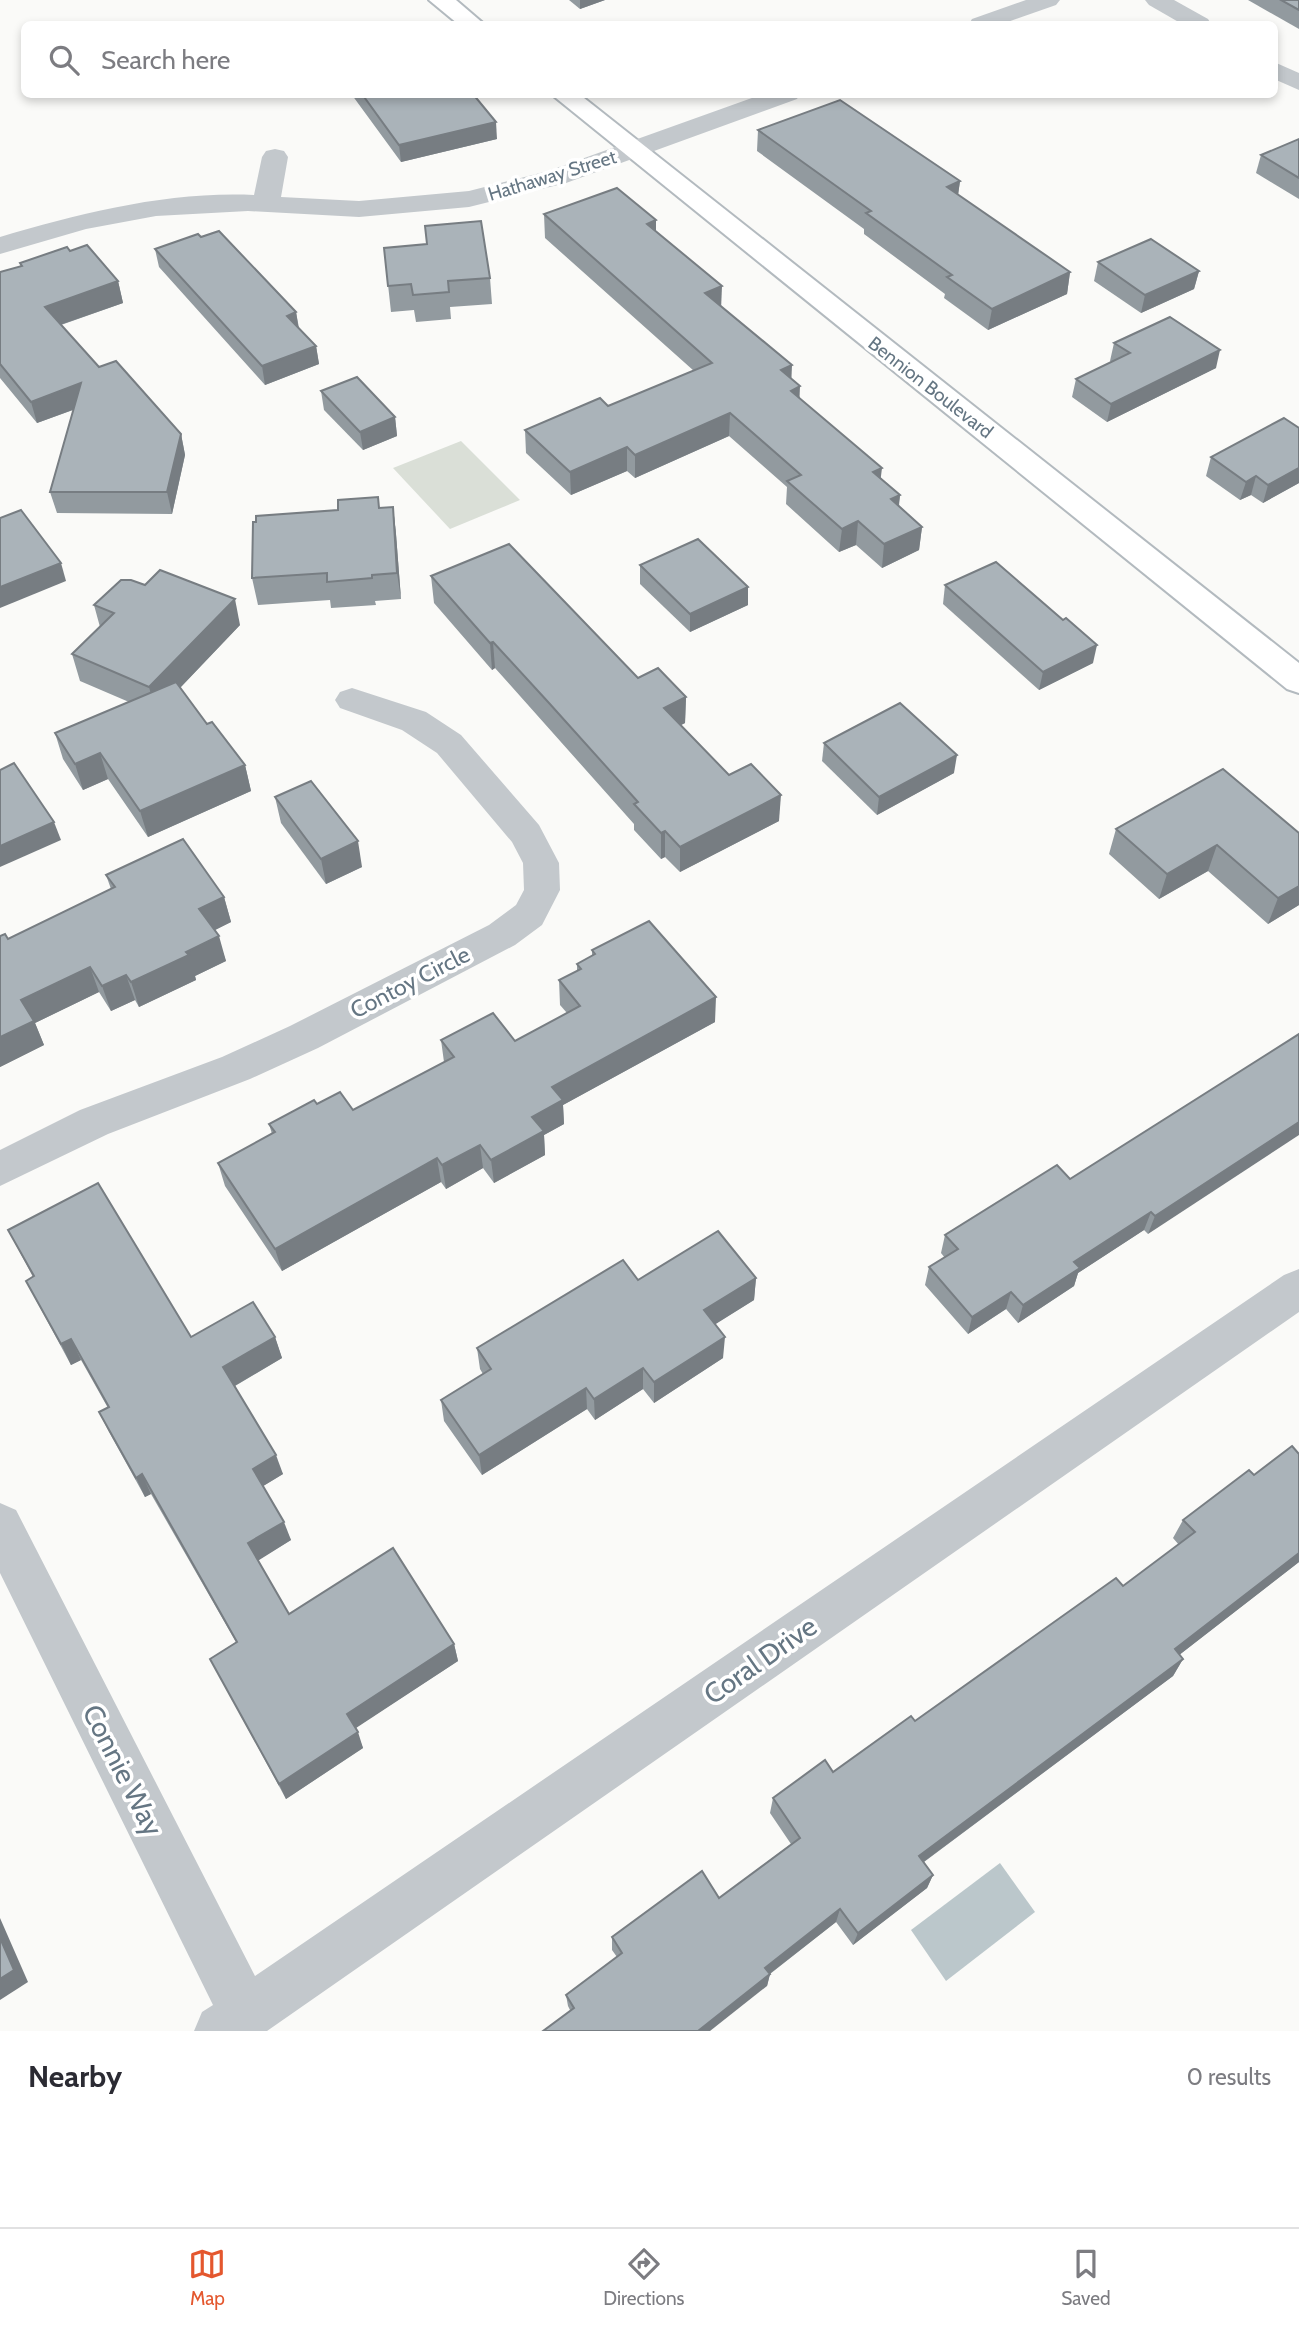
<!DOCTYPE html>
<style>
body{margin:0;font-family:Cabin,sans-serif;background:#f7f7f7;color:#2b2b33}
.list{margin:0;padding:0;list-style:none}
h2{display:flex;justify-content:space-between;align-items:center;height:91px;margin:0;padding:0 28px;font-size:30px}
h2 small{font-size:23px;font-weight:400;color:#7c7c81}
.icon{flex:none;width:38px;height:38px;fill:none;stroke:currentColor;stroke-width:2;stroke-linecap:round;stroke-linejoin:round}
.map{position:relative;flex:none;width:1299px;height:2031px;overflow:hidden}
.search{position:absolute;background:#fff;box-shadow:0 4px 10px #0003;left:21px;right:21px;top:21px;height:77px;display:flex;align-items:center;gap:18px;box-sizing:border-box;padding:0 24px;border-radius:10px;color:#7c7c81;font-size:26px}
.sheet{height:196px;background:#fff}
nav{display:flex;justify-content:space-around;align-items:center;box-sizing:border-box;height:98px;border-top:2px solid #e1e1e2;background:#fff;font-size:19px;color:#7c7c81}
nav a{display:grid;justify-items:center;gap:4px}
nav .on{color:#e4572e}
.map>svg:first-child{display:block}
.green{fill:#dadfd7}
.water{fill:#bbc7cb}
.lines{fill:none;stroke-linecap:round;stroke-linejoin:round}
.secondary-casing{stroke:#b3babf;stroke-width:4}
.street{fill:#c3c8cc;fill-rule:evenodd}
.secondary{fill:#fff;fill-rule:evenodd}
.wall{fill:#929a9f}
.shaded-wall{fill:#777d82}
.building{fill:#aab3b9;stroke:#777d82;stroke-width:2}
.labels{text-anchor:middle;stroke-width:7;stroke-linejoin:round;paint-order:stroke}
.far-street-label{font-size:19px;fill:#657683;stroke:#fff}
.street-label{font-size:23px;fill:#657683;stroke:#fff}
.near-street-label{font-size:28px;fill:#657683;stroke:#fff}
</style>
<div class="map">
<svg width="1299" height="2031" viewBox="0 0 1299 2031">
<rect width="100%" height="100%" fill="#fafaf8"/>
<polygon class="green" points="461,441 520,500 450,529 393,468"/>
<polygon class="water" points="1000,1863 1035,1912 946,1981 911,1930"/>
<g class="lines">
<defs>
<g id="secondary">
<polygon points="429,0 456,0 484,24 458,24"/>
<polygon points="551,94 579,94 1299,663 1299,693 1287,689"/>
</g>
</defs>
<use href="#secondary" class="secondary-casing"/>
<g class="street">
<polygon points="1026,0 1060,0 1056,5 1002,24 969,24 972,19"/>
<polygon points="1145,0 1174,0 1208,19 1211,24 1182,24 1149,5"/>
<polygon points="1274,62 1299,73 1299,90 1274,79"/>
<path d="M763,94H800L797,99L566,183L469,207L359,217L248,211L156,216L86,229L0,254V237C82,213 168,191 254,195L262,157L266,151L275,149L284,151L288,157L281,197L359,201L469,191L548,171Z"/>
<polygon points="352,688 426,712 461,735 539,825 559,863 560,890 542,925 515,945 318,1048 250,1079 108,1134 0,1186 0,1150 80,1110 222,1057 290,1026 489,925 516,905 524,890 523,863 512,842 437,753 402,730 340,708 335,700 340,692"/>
<polygon points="1299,1269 1299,1312 267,2031 194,2031 202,2012 213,2005 0,1573 0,1503 16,1510 255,1976 1284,1275"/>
</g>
<use href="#secondary" class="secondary"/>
</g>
<g class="wall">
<polygon points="569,0 605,0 580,9"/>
<polygon points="1248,0 1299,0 1299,29"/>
<polygon points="348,94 473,94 497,139 401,162 352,95"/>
<polygon points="758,130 960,181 958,195 1070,272 1067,294 988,330 944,298 945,294 864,234 864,229 757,151"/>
<polygon points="1299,139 1299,199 1256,173 1261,155"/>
<polygon points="544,214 656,232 721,306 791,379 800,398 881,478 900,495 899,506 922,527 919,550 882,568 856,545 839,552 786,504 787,487 729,436 635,478 627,471 571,495 526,453 525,430 608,406 694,371 545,238"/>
<polygon points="425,226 490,278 492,304 450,307 451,319 416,322 414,310 391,312 384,248 427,244"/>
<polygon points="201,237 296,312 299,328 316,346 319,364 265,385 159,267 155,249"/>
<polygon points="70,251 118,281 123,303 61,325 99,367 181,434 185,455 172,514 57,513 50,492 73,410 37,423 0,378 0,272 21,267 20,263"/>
<polygon points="1098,262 1199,271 1194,289 1141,313 1094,281"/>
<polygon points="1114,343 1216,368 1107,422 1072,397 1076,379 1111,362 1110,361"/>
<polygon points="321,391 395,417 397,436 363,450 324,410"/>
<polygon points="1299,428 1299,483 1263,503 1251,495 1240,500 1206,476 1211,457"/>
<polygon points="393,507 396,534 401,599 375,601 376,605 331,608 330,600 258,605 252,578 380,508"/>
<polygon points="640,565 748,605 690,632 640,584"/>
<polygon points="431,576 638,678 686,697 685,723 681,725 729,775 779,821 680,872 665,857 661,859 634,830 634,824 495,668 492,670 434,603"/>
<polygon points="945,585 1093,663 1039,690 943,604"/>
<polygon points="94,605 240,625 180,688 207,724 245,765 251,791 148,837 108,779 83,790 63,759 55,733 129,702 80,681 72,654 100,627"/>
<polygon points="824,743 954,773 877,815 822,761"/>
<polygon points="1223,769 1299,905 1268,924 1208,871 1159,899 1109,854 1116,829"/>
<polygon points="275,797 362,867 326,884 281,823"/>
<polygon points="106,875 224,897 231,922 215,930 226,961 195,976 196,980 139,1007 135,1000 111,1011 99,992 35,1023 44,1045 0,1067 0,936 8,939 111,889"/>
<polygon points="592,950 715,1022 563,1105 564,1124 544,1135 545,1155 494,1183 483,1168 446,1189 441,1182 282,1271 225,1186 218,1163 272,1134 269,1124 317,1104 353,1110 444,1062 441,1040 515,1041 567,1013 560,1005 559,980 577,971 577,964 592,956"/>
<polygon points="1299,1034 1148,1234 1144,1230 1078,1273 1074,1286 1018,1323 1006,1309 968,1334 925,1285 929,1267 945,1258 941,1253 945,1235 1070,1179"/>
<polygon points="8,1230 191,1337 275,1337 282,1358 235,1386 283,1474 263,1486 291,1540 258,1560 289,1614 454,1644 458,1661 355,1728 363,1748 286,1799 210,1659 236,1642 151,1494 145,1497 109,1432 99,1412 108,1408 81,1360 71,1365 37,1302 26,1281 33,1277"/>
<polygon points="756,1278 754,1300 715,1324 723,1358 654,1403 643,1389 595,1420 587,1409 482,1475 444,1421 441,1400 483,1374 480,1369 477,1348 638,1280"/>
<polygon points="1299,1454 1299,1562 1179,1655 1183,1659 1173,1676 924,1862 933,1875 927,1888 853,1945 836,1922 770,1974 767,1986 570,2010 568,2006 566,1995 617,1957 612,1950 612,1937 719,1898 791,1844 770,1813 773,1798 833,1772 915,1721 1123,1586 1179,1545 1173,1538 1183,1520 1254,1475"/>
</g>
<g class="shaded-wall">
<polygon points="580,0 605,0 580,9"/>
<polygon points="496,122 497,139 401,162 399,145"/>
<polygon points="960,181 957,202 947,187"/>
<polygon points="656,220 656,244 647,224"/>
<polygon points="1199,271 1194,289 1141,313 1145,295"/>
<polygon points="1070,272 1067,294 988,330 992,309"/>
<polygon points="118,281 123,303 51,328 45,307"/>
<polygon points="722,286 721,310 705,293"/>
<polygon points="296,312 299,331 287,316"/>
<polygon points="316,346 319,364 265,385 262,366"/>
<polygon points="1220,350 1216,368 1107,422 1111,404"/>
<polygon points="792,365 791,389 781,370"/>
<polygon points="81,383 86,405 37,423 31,402"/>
<polygon points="800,386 799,410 791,391"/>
<polygon points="730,413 729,436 635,478 635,455"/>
<polygon points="395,417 397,436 363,450 360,432"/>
<polygon points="181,434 185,455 172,514 167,492"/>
<polygon points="627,447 627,471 571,495 570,472"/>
<polygon points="882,468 879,492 873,472"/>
<polygon points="1299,468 1299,483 1263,503 1268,485"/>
<polygon points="1256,476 1251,495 1240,500 1246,482"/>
<polygon points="900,495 897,518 891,499"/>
<polygon points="393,507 396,534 401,599 397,573"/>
<polygon points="858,521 856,545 839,552 842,529"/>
<polygon points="922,527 919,550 882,568 884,544"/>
<polygon points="61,563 66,581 0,608 0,587"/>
<polygon points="748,587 748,605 690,632 690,614"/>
<polygon points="235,599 240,625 156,713 149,687"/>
<polygon points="493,642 495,668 492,670 490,643"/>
<polygon points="1097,645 1093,663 1039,690 1043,672"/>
<polygon points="686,697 685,723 663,734 664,708"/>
<polygon points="100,753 108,779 83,790 75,764"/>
<polygon points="957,755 954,773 877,815 879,797"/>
<polygon points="245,765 251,791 148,837 140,811"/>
<polygon points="781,795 779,821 680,872 680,847"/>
<polygon points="54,822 61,840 0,867 0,846"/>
<polygon points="665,831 665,857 661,859 661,833"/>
<polygon points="358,841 362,867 326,884 321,859"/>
<polygon points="1217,845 1208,871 1159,899 1167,874"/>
<polygon points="1299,886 1299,905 1268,924 1278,898"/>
<polygon points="224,897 231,922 207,934 199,909"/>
<polygon points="219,936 226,961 195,976 196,980 139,1007 131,982 186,952"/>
<polygon points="90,967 99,992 35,1023 44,1045 0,1067 0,1037 21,1000"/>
<polygon points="126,975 135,1000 111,1011 102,986"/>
<polygon points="716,997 715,1022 563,1105 564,1124 544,1135 545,1155 494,1183 491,1160 532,1117 552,1087"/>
<polygon points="1299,1122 1299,1135 1148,1234 1155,1216"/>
<polygon points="480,1145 483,1168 446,1189 442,1165"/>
<polygon points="437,1158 441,1182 282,1271 275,1249"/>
<polygon points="1151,1212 1144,1230 1078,1273 1074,1286 1018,1323 1023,1305 1074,1262"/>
<polygon points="756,1278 754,1300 703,1332 704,1310"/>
<polygon points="1011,1292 1006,1309 968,1334 972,1317"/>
<polygon points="275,1337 282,1358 231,1388 223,1367"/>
<polygon points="725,1337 723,1358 654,1403 654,1382"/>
<polygon points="71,1339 81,1360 71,1365 61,1344"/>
<polygon points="643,1368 643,1389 595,1420 594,1399"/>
<polygon points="586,1388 587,1409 482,1475 479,1455"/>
<polygon points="276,1455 283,1474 260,1488 253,1469"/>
<polygon points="142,1474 151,1494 145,1497 136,1478"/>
<polygon points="284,1522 291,1540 256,1562 248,1543"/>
<polygon points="1299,1553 1299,1562 1165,1666 1175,1649"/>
<polygon points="454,1644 458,1661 353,1730 347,1714"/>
<polygon points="1183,1659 1173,1676 914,1869 919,1856"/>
<polygon points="358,1732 363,1748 286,1799 279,1784"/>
<polygon points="933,1875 927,1888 853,1945 858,1933"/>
<polygon points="840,1909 836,1922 763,1979 765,1968"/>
<polygon points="0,1918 28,1982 0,2000"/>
<polygon points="770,1974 767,1986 710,2031 698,2031"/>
</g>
<g class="building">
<polygon points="1281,0 1299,0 1299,10"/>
<polygon points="362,94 473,94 496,122 399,145"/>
<polygon points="840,100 960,181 947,187 1070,272 992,309 947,277 952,275 866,213 871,211 758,130"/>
<polygon points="1299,139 1299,178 1261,155"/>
<polygon points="617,188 656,220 647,224 722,286 705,293 792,365 781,370 800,386 791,391 882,468 873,472 900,495 891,499 922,527 884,544 858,521 842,529 787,481 801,475 730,413 635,455 627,447 570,472 525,430 600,398 608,406 712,363 544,214"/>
<polygon points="481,221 490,278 448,281 449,292 413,295 411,284 388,286 384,248 427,244 425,226"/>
<polygon points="219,231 296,312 287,316 316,346 262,366 155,249 198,234 201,237"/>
<polygon points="1151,239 1199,271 1145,295 1098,262"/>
<polygon points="87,245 118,281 45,307 99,367 116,361 181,434 167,492 50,492 81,383 31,402 0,364 0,272 22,266 20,263 67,247 70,251"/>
<polygon points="1170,317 1220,350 1111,404 1076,379 1130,353 1114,343"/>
<polygon points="357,377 395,417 360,432 321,391"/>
<polygon points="1284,418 1299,428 1299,468 1268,485 1256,476 1246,482 1211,457"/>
<polygon points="378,497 379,508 393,507 397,573 372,575 372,578 327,582 327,573 252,578 253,522 256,522 256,516 338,510 338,500"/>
<polygon points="21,510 61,563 0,587 0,518"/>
<polygon points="698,539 748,587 690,614 640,565"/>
<polygon points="509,544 638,678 658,668 686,697 664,708 729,775 751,764 781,795 680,847 665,831 661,833 634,804 638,802 549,703 493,642 490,643 431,576"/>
<polygon points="996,562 1063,620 1066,618 1097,645 1043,672 945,585"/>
<polygon points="160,570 235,599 149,687 72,654 114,613 94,605 121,580 131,580 145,585"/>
<polygon points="176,682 207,724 212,722 245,765 140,811 100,753 75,764 55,733"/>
<polygon points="900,703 957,755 879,797 824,743"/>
<polygon points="14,763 54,822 0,846 0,770"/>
<polygon points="1223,769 1299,833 1299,886 1278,898 1217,845 1167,874 1116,829"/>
<polygon points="311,781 358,841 321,859 275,797"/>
<polygon points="183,839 224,897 199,909 219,936 186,952 189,955 131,982 126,975 102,986 90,967 21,1000 34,1021 0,1037 0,936 5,934 8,939 115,887 106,875"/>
<polygon points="649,921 716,997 552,1087 563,1100 532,1117 544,1131 491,1160 480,1145 442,1165 437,1158 275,1249 218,1163 275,1132 269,1124 314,1100 317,1104 340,1092 353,1110 454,1057 441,1040 493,1013 515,1041 580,1006 559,980 581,969 577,964 595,954 592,950"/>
<polygon points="1299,1034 1299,1122 1155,1216 1151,1212 1074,1262 1080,1268 1023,1305 1011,1292 972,1317 929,1267 958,1249 945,1235 1057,1165 1070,1179"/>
<polygon points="98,1183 191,1337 253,1302 275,1337 223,1367 276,1455 253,1469 284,1522 248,1543 289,1614 393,1548 454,1644 347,1714 358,1732 279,1784 210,1659 237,1642 142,1474 136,1478 99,1412 109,1407 71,1339 61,1344 26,1281 34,1276 8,1230"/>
<polygon points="718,1231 756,1278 704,1310 725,1337 654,1382 643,1368 594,1399 586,1388 479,1455 441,1400 491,1369 477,1348 623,1260 638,1280"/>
<polygon points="1292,1446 1299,1454 1299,1553 1175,1649 1183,1659 919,1856 933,1875 858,1933 840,1909 765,1968 770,1974 698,2031 543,2031 574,2008 566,1995 622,1953 612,1937 702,1871 719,1898 800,1838 773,1798 825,1760 833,1772 911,1716 915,1721 1116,1578 1123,1586 1195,1532 1183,1520 1249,1470 1254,1475"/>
<polygon points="0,1938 14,1970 0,1979"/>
</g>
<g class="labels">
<g class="far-street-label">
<text transform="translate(552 175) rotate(-17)" y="7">Hathaway Street</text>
<text transform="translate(931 387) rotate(38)" y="7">Bennion Boulevard</text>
</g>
<g class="street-label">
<text transform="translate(410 982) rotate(-27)" y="8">Contoy Circle</text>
</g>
<g class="near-street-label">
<text transform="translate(760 1660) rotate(-35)" y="10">Coral Drive</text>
<text transform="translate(123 1770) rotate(63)" y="10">Connie Way</text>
</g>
</g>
</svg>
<div class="search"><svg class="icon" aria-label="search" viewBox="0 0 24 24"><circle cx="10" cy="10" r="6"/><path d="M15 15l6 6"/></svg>Search here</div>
</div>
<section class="sheet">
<h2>Nearby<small>0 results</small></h2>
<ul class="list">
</ul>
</section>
<nav>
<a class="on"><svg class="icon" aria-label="map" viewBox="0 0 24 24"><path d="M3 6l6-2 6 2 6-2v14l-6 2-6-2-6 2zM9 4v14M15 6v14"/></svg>Map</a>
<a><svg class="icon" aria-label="directions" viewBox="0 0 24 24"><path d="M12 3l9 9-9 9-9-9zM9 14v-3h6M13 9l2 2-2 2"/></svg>Directions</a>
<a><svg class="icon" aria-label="saved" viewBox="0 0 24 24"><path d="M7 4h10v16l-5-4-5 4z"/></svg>Saved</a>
</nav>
